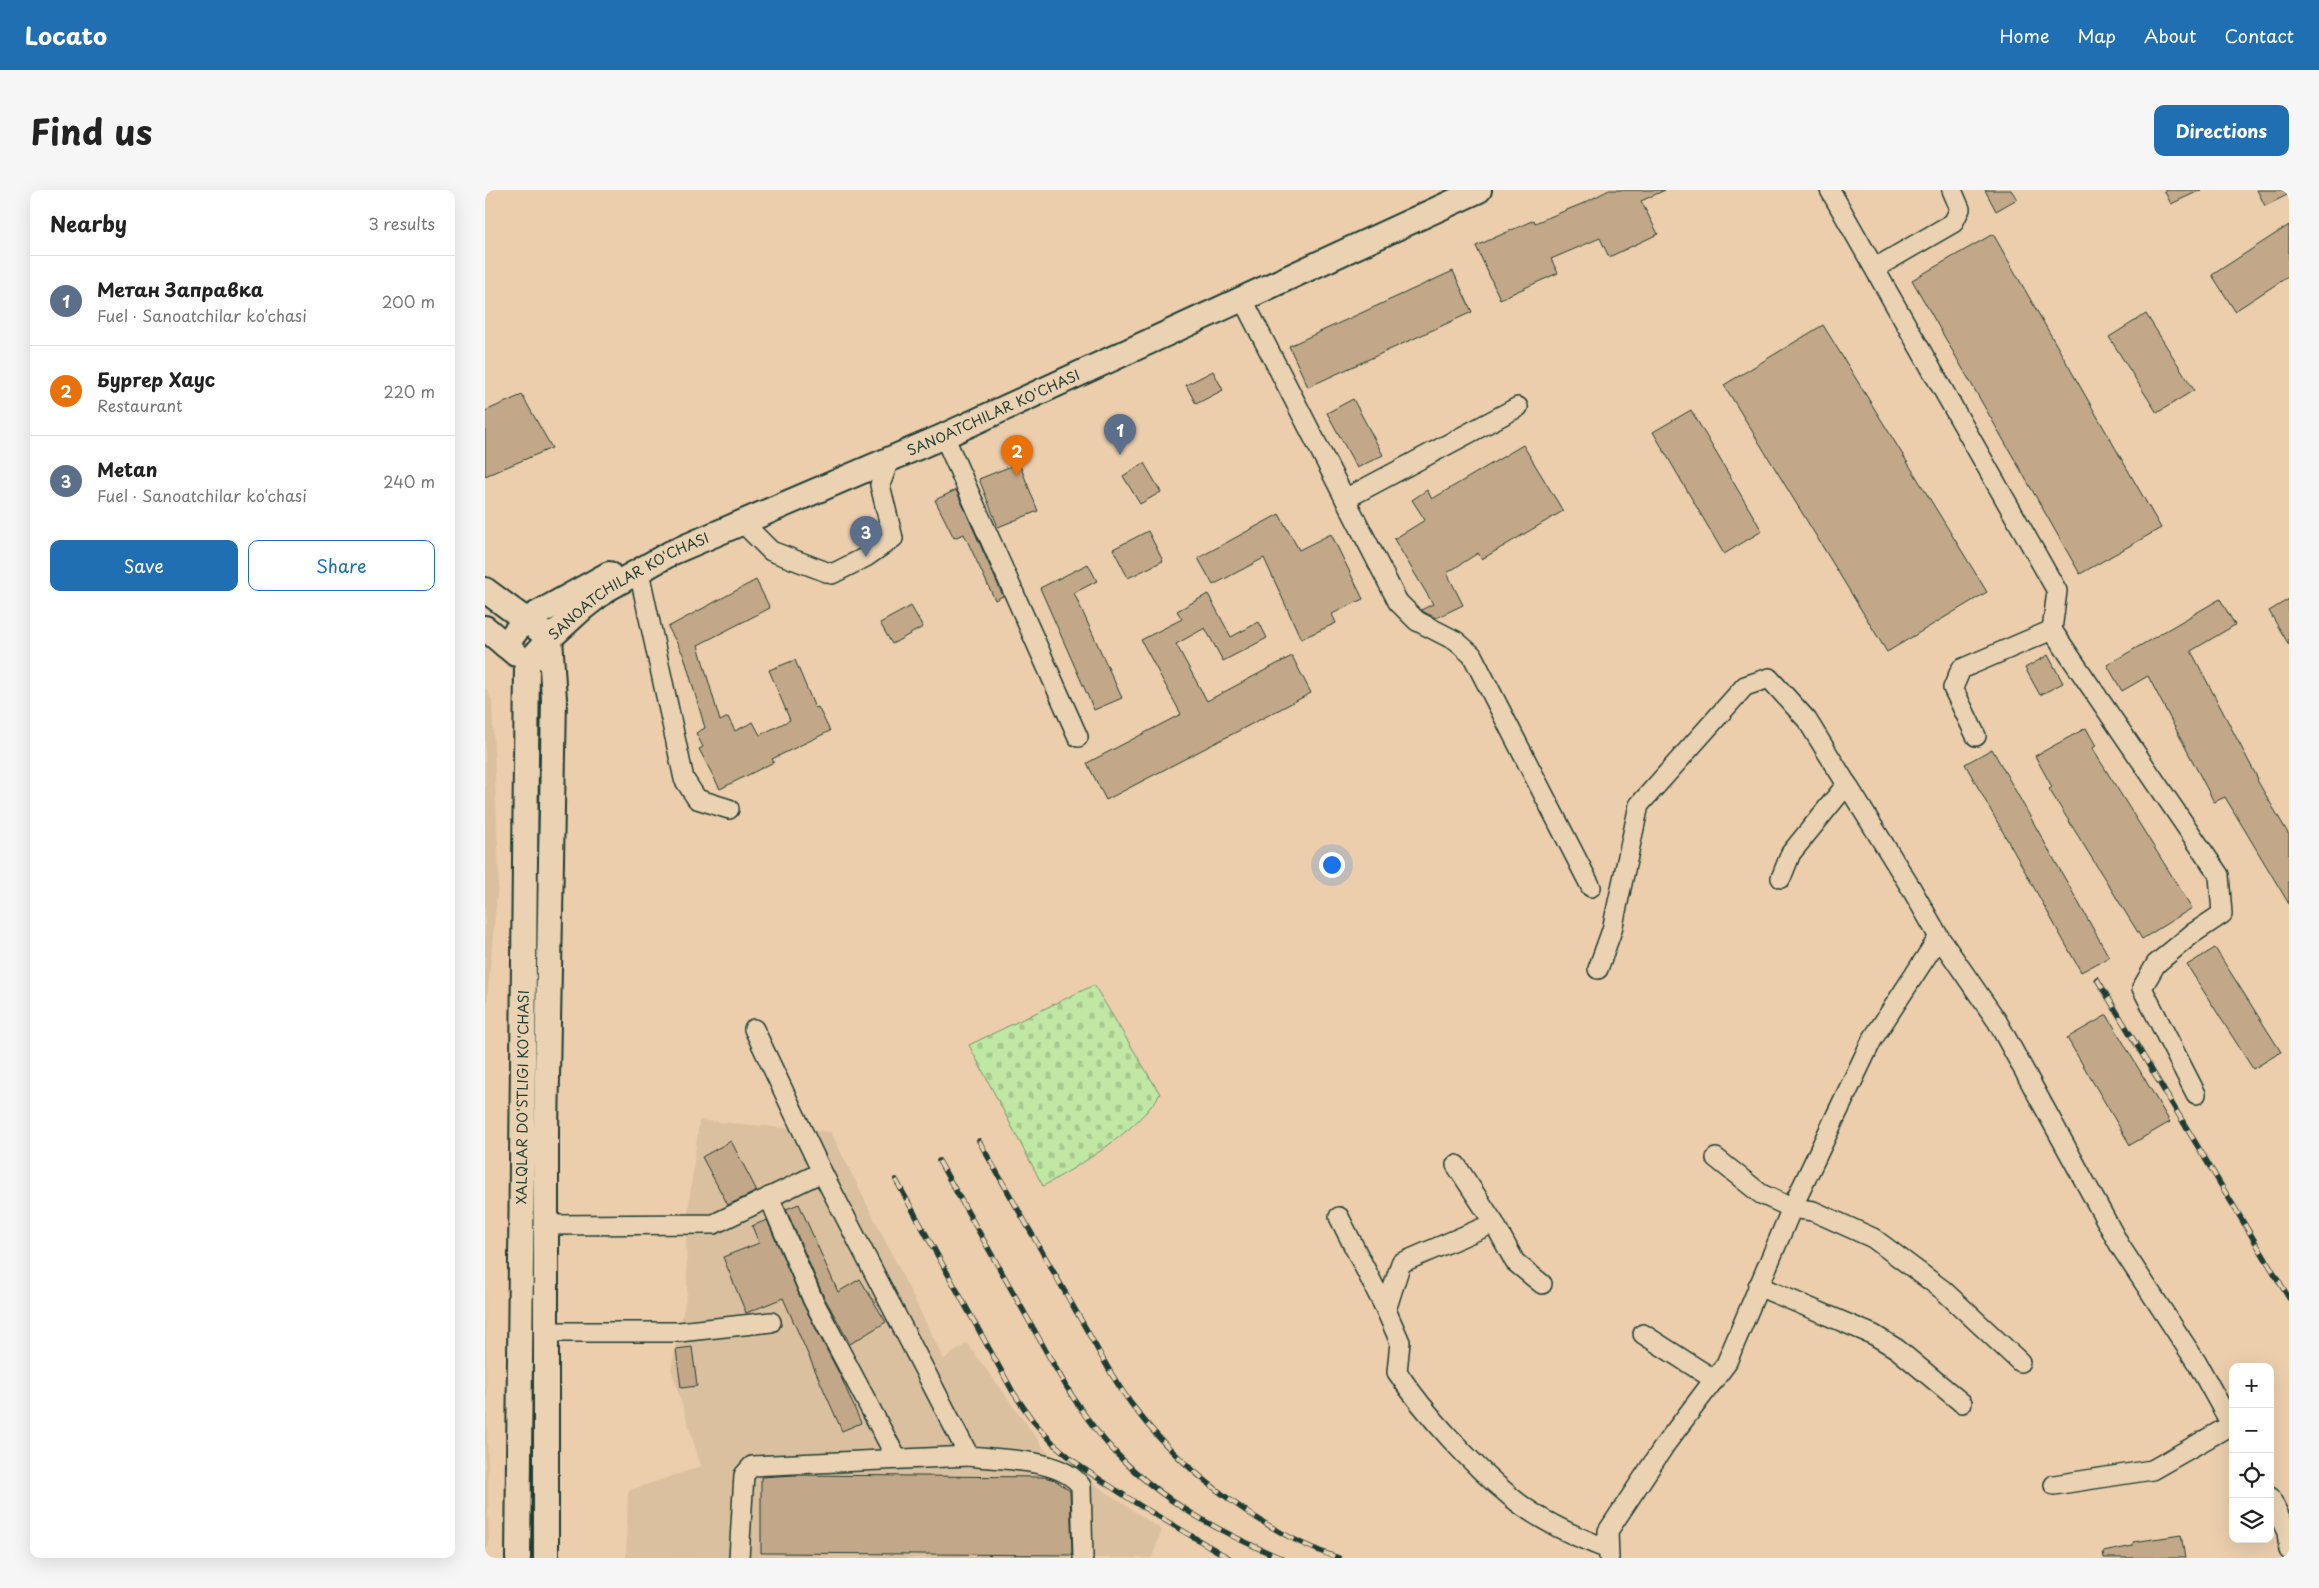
<!DOCTYPE html>
<meta charset="utf-8">
<style>
body{margin:0;font-family:"Playpen Sans",sans-serif;background:#f6f6f6;color:#222}
.controls{position:absolute;right:15px;bottom:15px;display:grid;overflow:hidden;border-radius:10px;box-shadow:0 5px 20px #0002}
.controls button{width:45px;height:45px;display:grid;place-items:center;padding:0;border:0;border-bottom:1px solid #e0e0e0;background:#fff;color:#222;font:25px sans-serif}
.you{position:absolute;left:846px;top:674px;width:18px;height:18px;margin:-12px;border:4px solid #fff;border-radius:50%;background:#1a73e8;box-shadow:0 0 0 8px #1a73e833}
.badge{display:grid;place-items:center;width:32px;height:32px;border-radius:50%;background:#1f6fb2;color:#fff;font-size:16px;font-weight:700}
.pin{position:absolute;translate:-50% -41px;filter:drop-shadow(0 1px 2px #0008)}
.pin::after{content:'';position:absolute;top:26px;width:18px;height:15px;background:inherit;clip-path:polygon(0 0,100% 0,50% 100%)}
.list{margin:0;padding:0;list-style:none}
h2{display:flex;justify-content:space-between;align-items:center;height:65px;margin:0;padding:0 20px;font-size:21px}
h2 small{font-size:16px;font-weight:400;color:#767676}
.list li{display:grid;grid-template-columns:32px 1fr auto;gap:15px;align-items:center;box-sizing:border-box;height:90px;padding:0 20px;border-top:1px solid #e0e0e0}
.list b{display:block;font-size:19px;white-space:nowrap}
.list p{margin:0;font-size:16px;white-space:nowrap;color:#767676}
.list em{font-size:16px;font-style:normal;color:#767676}
.actions{display:flex;gap:10px;padding:15px 20px}
.actions a{flex:1;padding:11px 0;border:1px solid #1f6fb2;border-radius:10px;text-align:center;font-size:18px;color:#1f6fb2}
.actions .main{background:#1f6fb2;color:#fff}
.icon{flex:none;width:28px;height:28px;fill:none;stroke:currentColor;stroke-width:2;stroke-linecap:round;stroke-linejoin:round}
.map{position:relative;flex:none;width:1804px;height:1368px;overflow:hidden;border-radius:10px}
header{display:flex;align-items:center;gap:30px;box-sizing:border-box;height:70px;padding:0 25px;background:#1f6fb2;color:#fff}
header strong{font-size:24px}
nav{display:flex;gap:28px;margin-inline-start:auto;font-size:18px}
.intro{display:flex;align-items:center;justify-content:space-between;box-sizing:border-box;height:120px;padding:0 30px}
h1{margin:0;font-size:35px}
.button{padding:12px 22px;border-radius:10px;background:#1f6fb2;color:#fff;font-size:18px;font-weight:700}
main{display:flex;gap:30px;padding:0 30px}
aside{flex:1;background:#fff;border-radius:10px;box-shadow:0 5px 20px #0002}
.map>svg:first-child{display:block}
.built{fill:#dbc0a0}
.cemetery{fill:url(#cemetery-stones);stroke:#70926c}
.building{fill:#c2a888;stroke:#1f3d34}
.lines{fill:none;stroke-linecap:round;stroke-linejoin:round}
.minor-casing{stroke:#1f3d34;stroke-width:22}
.major-casing{stroke:#1f3d34;stroke-width:28}
.minor{stroke:#ead2b2;stroke-width:19}
.major{stroke:#ead2b2;stroke-width:24}
.rail-casing{stroke:#1f3d34;stroke-width:5.5}
.rail{stroke:#ead2b2;stroke-width:4;stroke-dasharray:11;stroke-linecap:butt}
.labels{text-anchor:middle;stroke-width:5;stroke-linejoin:round;paint-order:stroke}
.street-label{font-size:14px;fill:#1f3d34;stroke:#ead2b2}
</style>
<header>
<strong>Locato</strong>
<nav><a>Home</a><a>Map</a><a>About</a><a>Contact</a></nav>
</header>
<div class="intro"><h1>Find us</h1><a class="button">Directions</a></div>
<main>
<aside>
<h2>Nearby<small>3 results</small></h2>
<ul class="list">
<li><span class="badge" style="background:#5c6f8a">1</span><div><b>Метан Заправка</b><p>Fuel · Sanoatchilar ko'chasi</p></div><em>200 m</em></li>
<li><span class="badge" style="background:#e8710a">2</span><div><b>Бургер Хаус</b><p>Restaurant</p></div><em>220 m</em></li>
<li><span class="badge" style="background:#5c6f8a">3</span><div><b>Metan</b><p>Fuel · Sanoatchilar ko'chasi</p></div><em>240 m</em></li>
</ul>
<div class="actions"><a class="main">Save</a><a>Share</a></div>
</aside>
<div class="map">
<svg width="1804" height="1368" viewBox="0 0 1804 1368">
<defs>
<pattern id="cemetery-stones" width="16" height="16" patternUnits="userSpaceOnUse" patternTransform="scale(1.25)"><rect width="16" height="16" fill="#c0e8a4"/><path d="M2 7V4a2 2 0 0 1 4 0v3zM10 15v-3a2 2 0 0 1 4 0v3z" fill="#a5c88e"/></pattern>
</defs>
<rect width="100%" height="100%" fill="#eccead"/>
<filter id="ink" filterUnits="userSpaceOnUse"><feTurbulence type="fractalNoise" baseFrequency=".02" numOctaves="2"/><feDisplacementMap in="SourceGraphic" scale="10" xChannelSelector="R" yChannelSelector="G"/><feConvolveMatrix kernelMatrix="1 2 1 2 8 2 1 2 1" color-interpolation-filters="sRGB"/></filter>
<g filter="url(#ink)">
<g class="built">
<polygon points="0,496 7,511 14,685 0,830"/>
<polygon points="214,930 346,942 459,1169 482,1153 561,1261 677,1340 667,1368 141,1368 143,1301 216,1276 186,1179 202,1103 201,1038"/>
<polygon points="0,1091 4,1357 0,1358"/>
</g>
<path class="cemetery" d="M609,795L675,904C651,942 597,974 558,996L484,855Z"/>
<g class="building">
<polygon points="1124,0 1180,0 1156,11 1173,44 1124,67 1115,48 1066,69 1073,83 1015,109 991,56 1049,30 1050,33 1099,13"/>
<polygon points="1500,0 1526,0 1532,9 1511,21"/>
<polygon points="1679,0 1716,0 1686,14"/>
<polygon points="1772,0 1804,0 1804,4 1780,16"/>
<polygon points="1804,35 1804,86 1750,121 1727,85"/>
<polygon points="1508,44 1676,338 1595,384 1427,90"/>
<polygon points="968,81 987,122 823,197 804,156"/>
<polygon points="1661,124 1709,200 1672,223 1624,147"/>
<polygon points="1338,135 1502,402 1402,462 1239,195"/>
<polygon points="728,181 738,200 711,214 701,195"/>
<polygon points="37,205 67,258 0,286 0,221"/>
<polygon points="868,209 898,265 872,278 842,223"/>
<polygon points="1206,220 1277,341 1239,364 1168,242"/>
<polygon points="1038,255 1078,321 997,369 993,363 962,383 978,415 951,428 939,422 936,420 948,414 909,349 940,330 927,310 942,300 947,309"/>
<polygon points="534,273 553,321 513,337 494,289"/>
<polygon points="659,273 676,302 655,314 638,286"/>
<polygon points="471,300 518,406 510,410 479,344 469,348 450,310"/>
<polygon points="794,324 814,360 846,344 878,409 847,424 851,433 816,449 779,368 728,395 713,368"/>
<polygon points="663,341 678,371 643,388 628,359"/>
<polygon points="603,374 612,391 589,403 637,508 609,520 555,398"/>
<polygon points="271,390 285,418 213,455 235,531 243,527 250,541 268,532 275,545 305,530 284,480 310,470 330,518 333,517 345,541 287,569 289,572 235,599 214,559 218,557 211,543 220,538 199,466 183,437"/>
<polygon points="723,404 746,447 774,432 782,448 738,471 720,438 691,454 722,511 807,466 826,503 621,610 602,573 696,524 656,450 697,429 692,421"/>
<polygon points="1735,409 1750,435 1706,461 1773,589 1772,590 1804,645 1804,714 1740,607 1729,612 1663,486 1637,501 1622,475"/>
<polygon points="1804,409 1804,455 1784,421"/>
<polygon points="426,416 438,437 407,454 395,433"/>
<polygon points="1563,465 1578,493 1555,505 1540,478"/>
<polygon points="1601,538 1611,556 1607,558 1707,718 1657,749 1564,599 1567,597 1550,566"/>
<polygon points="1507,559 1624,767 1596,782 1480,574"/>
<polygon points="1730,758 1796,862 1768,879 1702,775"/>
<polygon points="1622,825 1685,932 1645,955 1582,848"/>
<polygon points="246,951 272,1001 243,1015 217,967"/>
<polygon points="314,1014 353,1102 375,1089 401,1132 365,1154 338,1105 301,1019"/>
<polygon points="282,1030 318,1114 356,1187 376,1233 357,1241 298,1108 261,1123 238,1067 274,1053 267,1036"/>
<polygon points="207,1157 212,1196 196,1198 191,1159"/>
<polygon points="309,1285 559,1287 570,1290 585,1301 587,1365 276,1363 276,1287"/>
<polygon points="1696,1345 1700,1368 1619,1368 1618,1362 1648,1356 1648,1352"/>
</g>
<g class="lines">
<defs>
<g id="minor">
<polyline points="1345,0 1572,401 1567,440 1734,685 1737,724 1707,744 1671,774 1657,798 1711,904"/>
<polyline points="1390,78 1468,33 1475,19 1467,0"/>
<polyline points="757,108 913,412 932,431 971,451 987,465 1106,697"/>
<polyline points="459,246 593,547"/>
<polyline points="860,309 1033,217"/>
<polyline points="257,332 286,361 347,384 381,367 408,348 395,295 404,270"/>
<polyline points="154,382 199,589 212,609 244,619"/>
<polyline points="1491,546 1468,498 1476,479 1567,440"/>
<polyline points="1296,688 1306,663 1362,594"/>
<polyline points="1113,779 1127,740 1154,615 1260,496 1284,488 1322,530 1426,698 1454,747 1512,831 1635,1056 1712,1173 1748,1238"/>
<polyline points="269,839 337,982"/>
<polyline points="1231,968 1276,1004 1307,1018 1328,1021 1388,1048 1458,1100 1535,1172"/>
<polyline points="971,975 1009,1033 1030,1072 1057,1094"/>
<polyline points="284,1007 328,1110 412,1269"/>
<polyline points="854,1027 901,1120"/>
<path d="M1009,1033L916,1073L901,1120L915,1152L912,1182C941,1225 986,1274 1026,1307C1052,1329 1091,1347 1123,1359"/>
<path d="M62,1035L229,1034L337,982L484,1266C517,1270 576,1268 596,1296L598,1368"/>
<polyline points="1273,1096 1389,1145 1412,1159 1477,1213"/>
<polyline points="62,1142 194,1142 286,1132"/>
<polyline points="1158,1144 1230,1190"/>
<polyline points="1569,1295 1667,1280 1746,1235"/>
<polyline points="1785,1307 1802,1342 1804,1360"/>
<polyline points="254,1368 259,1285 267,1276 484,1266"/>
<polyline points="1124,1368 1123,1341 1182,1252 1241,1174 1307,1018 1387,850 1454,747"/>
</g>
<g id="major">
<polyline points="0,400 65,448 69,509 61,940 61,1368"/>
<polyline points="0,438 31,464"/>
<polyline points="20,455 39,431 124,384"/>
<path id="s1" d="M42,474L65,448L99,417L122,399L186,363L459,246L994,0"/>
<path id="s2" d="M33,1368L42,474"/>
</g>
</defs>
<use href="#minor" class="minor-casing"/>
<use href="#major" class="major-casing"/>
<use href="#minor" class="minor"/>
<use href="#major" class="major"/>
<defs>
<g id="rail">
<polyline points="1612,789 1804,1108"/>
<path d="M494,951C527,1008 559,1066 592,1123C611,1155 628,1191 651,1220C696,1280 782,1345 854,1368"/>
<path d="M454,971C485,1026 516,1081 547,1136C572,1180 595,1226 631,1263C676,1311 736,1343 796,1368"/>
<polyline points="411,990 528,1202 548,1231 569,1254 596,1277 654,1315 744,1368"/>
</g>
</defs>
<use href="#rail" class="rail-casing"/>
<use href="#rail" class="rail"/>
</g>
</g>
<g class="labels">
<g class="street-label">
<text dy="5" stroke="none"><textPath href="#s1" startOffset="535">SANOATCHILAR KO'CHASI</textPath></text>
<text dy="5" stroke="none"><textPath href="#s1" startOffset="130">SANOATCHILAR KO'CHASI</textPath></text>
<text dy="5" stroke="none"><textPath href="#s2" startOffset="461">XALQLAR DO'STLIGI KO'CHASI</textPath></text>
</g>
</g>
</svg>
<div class="controls">
<button>+</button>
<button>−</button>
<button><svg class="icon" aria-label="locate" viewBox="0 0 24 24"><circle cx="12" cy="12" r="6"/><path d="M12 2v4M12 18v4M2 12h4M18 12h4"/></svg></button>
<button><svg class="icon" aria-label="layers" viewBox="0 0 24 24"><path d="M12 4l9 5-9 5-9-5zM3 14l9 5 9-5"/></svg></button>
</div>
<div class="you"></div>
<div class="pin badge" style="left:635px;top:265px;background:#5c6f8a">1</div>
<div class="pin badge" style="left:532px;top:286px;background:#e8710a">2</div>
<div class="pin badge" style="left:381px;top:367px;background:#5c6f8a">3</div>
</div>
</main>
